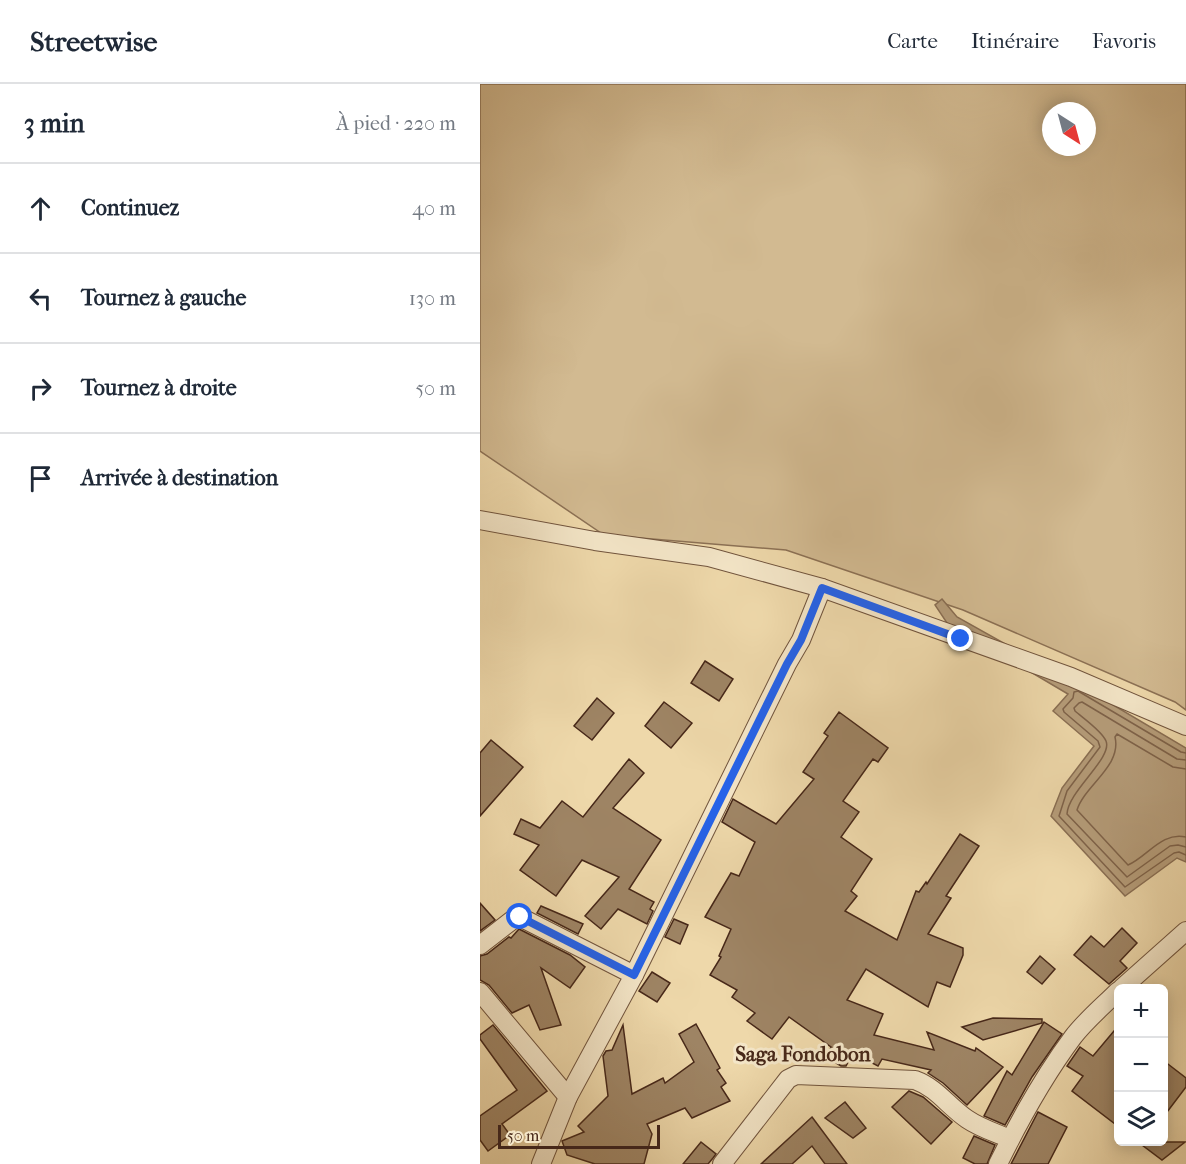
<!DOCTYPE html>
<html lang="fr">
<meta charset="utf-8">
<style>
body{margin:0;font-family:"IM FELL French Canon",serif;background:#f6f6f7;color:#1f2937}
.controls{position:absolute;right:18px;bottom:18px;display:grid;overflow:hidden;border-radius:9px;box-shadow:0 3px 15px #0003}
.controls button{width:54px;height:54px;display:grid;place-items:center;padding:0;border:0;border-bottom:2px solid #e0e1e3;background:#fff;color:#1f2937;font:30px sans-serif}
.compass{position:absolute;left:562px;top:18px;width:54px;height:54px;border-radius:50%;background:#fff;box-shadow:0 3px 15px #0003;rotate:144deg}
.scale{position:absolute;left:18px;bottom:15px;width:162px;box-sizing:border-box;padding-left:6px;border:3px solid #472819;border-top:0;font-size:16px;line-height:21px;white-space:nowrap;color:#472819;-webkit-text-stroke:4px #f4e6c8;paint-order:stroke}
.stop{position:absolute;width:18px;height:18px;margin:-14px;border:4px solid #2563eb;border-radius:50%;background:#fff}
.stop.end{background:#2563eb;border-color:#fff;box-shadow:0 2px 6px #0008}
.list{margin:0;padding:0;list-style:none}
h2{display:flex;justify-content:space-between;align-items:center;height:78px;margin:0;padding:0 24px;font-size:26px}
h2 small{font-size:20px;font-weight:400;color:#747a83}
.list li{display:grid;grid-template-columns:39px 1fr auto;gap:18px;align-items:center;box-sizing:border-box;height:90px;padding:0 24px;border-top:2px solid #e0e1e3}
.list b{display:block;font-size:22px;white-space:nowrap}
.list em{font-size:20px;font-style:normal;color:#747a83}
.icon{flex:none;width:33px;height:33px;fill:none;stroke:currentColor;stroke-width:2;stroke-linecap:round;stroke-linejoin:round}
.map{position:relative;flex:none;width:706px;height:1080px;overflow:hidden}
header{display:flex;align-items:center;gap:36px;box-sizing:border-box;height:84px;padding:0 30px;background:#fff;border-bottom:2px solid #e0e1e3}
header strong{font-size:28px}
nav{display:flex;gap:33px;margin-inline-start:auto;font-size:21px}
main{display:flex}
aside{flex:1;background:#fff}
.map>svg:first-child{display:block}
.green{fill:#d2ba91;stroke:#8c7155;stroke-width:1.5;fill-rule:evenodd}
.water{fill:#b59c79;stroke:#896e53;stroke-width:1.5}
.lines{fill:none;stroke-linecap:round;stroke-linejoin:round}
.shore{stroke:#7e6249;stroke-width:1.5}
.building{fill:#9e8464;stroke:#472819;stroke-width:1.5}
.street-casing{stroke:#71543d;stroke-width:20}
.street{stroke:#f4e6c8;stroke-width:18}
.route{stroke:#2563eb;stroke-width:8}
.labels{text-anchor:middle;stroke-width:6;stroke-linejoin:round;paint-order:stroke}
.neighbourhood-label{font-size:21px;font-weight:bold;fill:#472819;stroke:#f4e6c8}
</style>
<header>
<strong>Streetwise</strong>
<nav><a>Carte</a><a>Itinéraire</a><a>Favoris</a></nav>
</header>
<main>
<aside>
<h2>3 min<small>À pied · 220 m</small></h2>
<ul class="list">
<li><svg class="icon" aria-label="ahead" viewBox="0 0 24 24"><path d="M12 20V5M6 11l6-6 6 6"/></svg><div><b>Continuez</b></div><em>40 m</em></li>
<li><svg class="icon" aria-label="left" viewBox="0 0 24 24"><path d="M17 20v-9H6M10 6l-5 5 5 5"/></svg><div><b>Tournez à gauche</b></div><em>130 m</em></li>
<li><svg class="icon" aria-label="right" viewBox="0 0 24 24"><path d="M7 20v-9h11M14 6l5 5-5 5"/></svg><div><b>Tournez à droite</b></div><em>50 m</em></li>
<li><svg class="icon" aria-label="arrive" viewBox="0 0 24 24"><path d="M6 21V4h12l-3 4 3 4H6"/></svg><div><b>Arrivée à destination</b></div></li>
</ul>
</aside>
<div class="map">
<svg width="706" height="1080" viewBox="0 0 706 1080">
<rect width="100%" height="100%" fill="#eed8aa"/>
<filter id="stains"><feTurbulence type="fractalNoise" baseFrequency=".00333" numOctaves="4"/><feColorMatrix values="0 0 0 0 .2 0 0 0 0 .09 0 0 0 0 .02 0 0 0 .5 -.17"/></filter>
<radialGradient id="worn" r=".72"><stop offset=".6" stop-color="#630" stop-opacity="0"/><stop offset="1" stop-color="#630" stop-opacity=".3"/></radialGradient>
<path class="green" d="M0,0H706V626L695,618L483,526L306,466L124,451L0,367ZM571,27H607V63H571Z"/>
<polygon class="water" points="462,515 477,533 618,612 706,664 706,778 697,774 645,812 571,732 582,704 614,662 573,627 588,610 467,539 455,521"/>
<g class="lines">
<g class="shore">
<polyline points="706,669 701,668 598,607 594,608 593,614 583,625 584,628 618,657 620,663 587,707 579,732 645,803 694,769 699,768 706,771"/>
<path d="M706,676L697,675L602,618L599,619L594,624L595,627C603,634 622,647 626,657C633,674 588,707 587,730L647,793L690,762L698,761L706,763"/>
<path d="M706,685L693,683L637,650L635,653C642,682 605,701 597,726L648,781C667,773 682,747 706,753"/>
</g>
</g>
<g class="building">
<polygon points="225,577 253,595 239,617 211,599"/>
<polygon points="117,614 134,629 112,656 94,642"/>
<polygon points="184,618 212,639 191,664 165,642"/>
<polygon points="359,628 408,664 398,678 393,675 363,717 379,728 361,753 392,775 371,807 377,812 365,827 417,856 436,807 439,808 446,798 447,800 480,750 499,762 466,812 471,814 448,850 483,864 483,871 470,903 457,898 448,923 386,885 367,916 403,930 394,951 454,966 447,948 495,967 496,964 523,983 487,1021 463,999 448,989 451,986 402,975 398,982 373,969 366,982 361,982 346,973 351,963 309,933 292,955 267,937 275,929 252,913 257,906 230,891 241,873 239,872 251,845 225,833 251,789 259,792 275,758 242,738 253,715 296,740 334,695 323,688 348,652 344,649"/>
<polygon points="11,656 43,683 0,732 0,669"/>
<polygon points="149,675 164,689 133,724 181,756 149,805 174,818 170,825 173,827 167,840 138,825 121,845 105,832 139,793 102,776 76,812 40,786 59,761 34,750 41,735 60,744 82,717 103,733"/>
<polygon points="0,819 15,836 0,847"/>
<polygon points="61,822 103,840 98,850 57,829"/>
<polygon points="194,835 208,841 200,860 185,853"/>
<polygon points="642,844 657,859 640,877 647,884 629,900 594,871 611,852 624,863"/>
<polygon points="39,845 90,871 105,883 90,904 61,884 81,941 60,946 49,921 32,929 9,901 0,896 0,872 7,870 29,853 31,854"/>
<polygon points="560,872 575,885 562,900 547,888"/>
<polygon points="172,888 190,899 177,918 159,907"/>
<polygon points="513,934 562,935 562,939 503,956 482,943"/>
<polygon points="564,938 582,950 552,993 525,1041 504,1032 527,987 532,991"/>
<polygon points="216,940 240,984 237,986 246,999 241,1003 250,1017 212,1034 205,1024 167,1040 172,1050 164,1080 115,1080 87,1071 82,1057 104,1048 98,1042 128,1012 123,972 126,967 132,966 143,941 152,1010 183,994 185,999 214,978 199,950"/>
<polygon points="13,941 67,1007 22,1040 30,1051 8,1067 0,1056 0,1032 37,1006 0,955 0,951"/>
<polygon points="639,941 639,1043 592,1007 603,992 587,982 600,963 613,972"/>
<polygon points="684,977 706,994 706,1003 684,1032"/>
<polygon points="429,1007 443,1013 472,1038 451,1060 412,1023"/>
<polygon points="365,1018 386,1044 373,1054 345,1034"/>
<polygon points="558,1028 587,1043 568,1080 531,1080"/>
<polygon points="332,1033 367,1080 345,1080 332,1062 312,1080 281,1080"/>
<polygon points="494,1052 515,1061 507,1080 495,1080 483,1074"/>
<polygon points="221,1058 236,1070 233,1074 228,1080 203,1080"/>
<polygon points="658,1058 705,1058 682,1076"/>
</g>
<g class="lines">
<defs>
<g id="street">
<polyline points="0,436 115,457 229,473 342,504 591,593 706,642"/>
<polyline points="0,861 35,834 40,833 154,891"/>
<polyline points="642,904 706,847"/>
<polyline points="0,908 88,1013"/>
<polyline points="61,1080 88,1013 154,891 307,580 321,556 342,504"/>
<path d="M242,1080L308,995L316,991L435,996C457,1004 468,1022 487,1035C500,1044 516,1049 530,1055"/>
<path d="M518,1080C539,1037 564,992 593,953C606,936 623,922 638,907"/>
</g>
</defs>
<use href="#street" class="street-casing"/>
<use href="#street" class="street"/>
</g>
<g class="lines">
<polyline class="route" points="40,833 154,891 307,580 321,556 342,504 481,555"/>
</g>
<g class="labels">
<g class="neighbourhood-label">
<text x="323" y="977">Saga Fondobon</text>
</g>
</g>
<rect width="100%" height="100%" filter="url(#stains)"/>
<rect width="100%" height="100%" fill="url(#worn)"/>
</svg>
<div class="controls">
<button>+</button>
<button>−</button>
<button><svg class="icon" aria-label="layers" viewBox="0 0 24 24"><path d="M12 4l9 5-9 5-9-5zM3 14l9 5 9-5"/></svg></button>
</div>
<svg class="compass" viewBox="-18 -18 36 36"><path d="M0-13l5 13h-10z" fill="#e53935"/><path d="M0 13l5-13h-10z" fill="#747a83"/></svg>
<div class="scale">50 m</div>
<div class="stop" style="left:40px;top:833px"></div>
<div class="stop end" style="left:481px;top:555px"></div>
</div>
</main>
